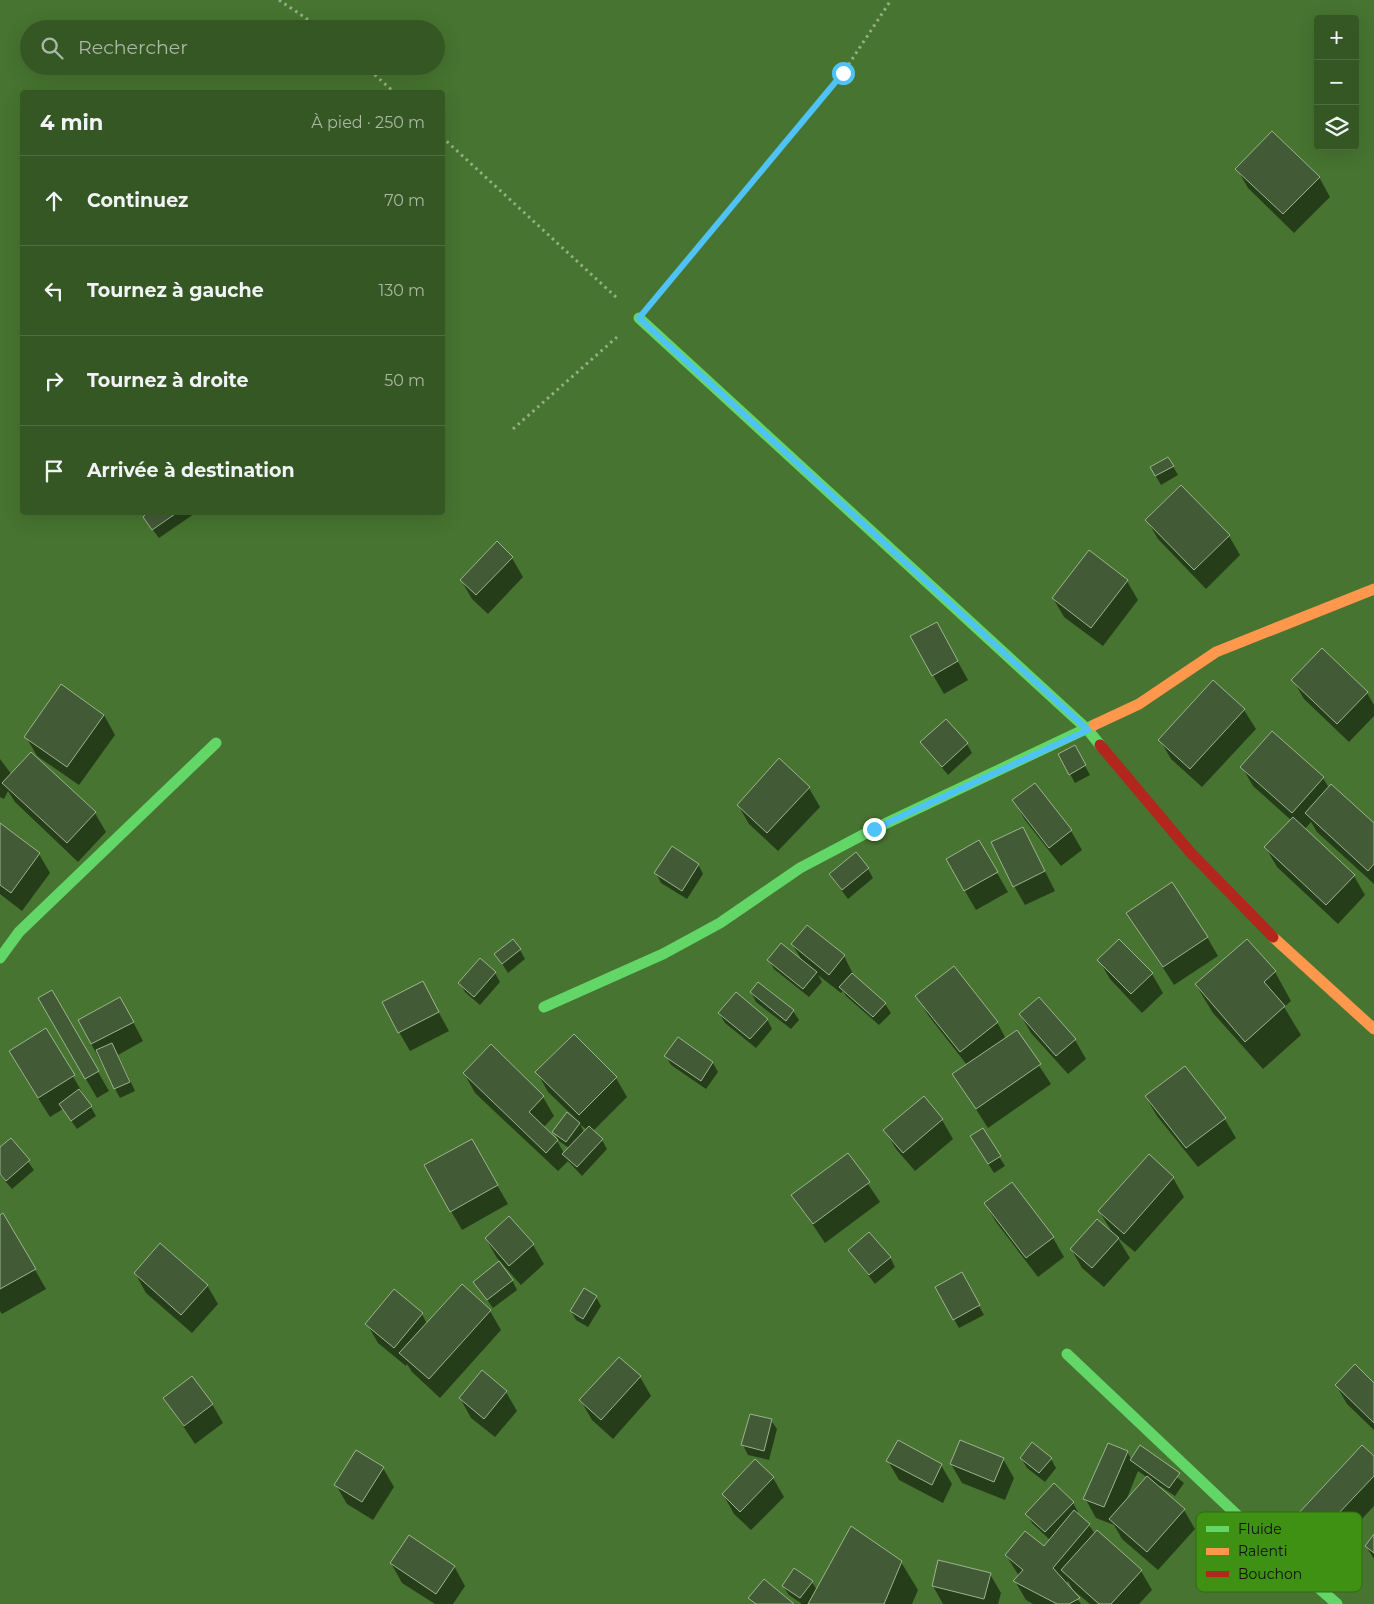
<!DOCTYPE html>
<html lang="fr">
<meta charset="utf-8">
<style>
body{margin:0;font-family:Montserrat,sans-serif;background:#3d5d2c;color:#f1f3f6}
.controls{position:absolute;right:15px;top:15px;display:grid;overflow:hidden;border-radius:5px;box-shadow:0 5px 20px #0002}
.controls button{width:45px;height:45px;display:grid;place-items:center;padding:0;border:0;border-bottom:1px solid #4f6d41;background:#355724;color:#f1f3f6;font:25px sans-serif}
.stop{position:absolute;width:15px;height:15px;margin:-11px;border:4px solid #4fc3f7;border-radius:50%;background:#fff}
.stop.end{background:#4fc3f7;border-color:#fff;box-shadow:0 1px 5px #0008}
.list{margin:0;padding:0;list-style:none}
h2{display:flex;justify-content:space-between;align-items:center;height:65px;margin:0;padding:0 20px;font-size:21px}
h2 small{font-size:16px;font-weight:400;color:#aab8a6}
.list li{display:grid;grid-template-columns:32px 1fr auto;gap:15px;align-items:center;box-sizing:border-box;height:90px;padding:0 20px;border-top:1px solid #4f6d41}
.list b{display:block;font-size:19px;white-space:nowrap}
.list em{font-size:16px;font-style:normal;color:#aab8a6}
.icon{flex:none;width:28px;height:28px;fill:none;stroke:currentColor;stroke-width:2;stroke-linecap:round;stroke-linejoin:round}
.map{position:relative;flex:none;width:1374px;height:1604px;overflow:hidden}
.search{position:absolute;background:#355724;box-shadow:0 5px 20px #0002;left:20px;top:20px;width:425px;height:55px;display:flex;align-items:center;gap:12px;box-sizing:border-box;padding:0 18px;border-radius:28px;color:#aab8a6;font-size:19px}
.panel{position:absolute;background:#355724;box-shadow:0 5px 20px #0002;left:20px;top:90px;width:425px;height:425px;border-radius:5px}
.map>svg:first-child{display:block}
.shadow{fill:#0007;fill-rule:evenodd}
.building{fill:#435a37;stroke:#9bb58c}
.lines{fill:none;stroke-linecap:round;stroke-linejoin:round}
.path{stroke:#94b084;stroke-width:3;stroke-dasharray:2.5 4;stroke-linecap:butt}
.fast{stroke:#63d668;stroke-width:11}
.slow{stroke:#ff974d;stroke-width:11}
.jam{stroke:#b3261e;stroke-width:11}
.route{stroke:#4fc3f7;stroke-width:6}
.key{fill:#3e9113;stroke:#306b12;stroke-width:1}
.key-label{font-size:14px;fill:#111}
</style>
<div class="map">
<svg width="1374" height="1604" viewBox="0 0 1374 1604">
<rect width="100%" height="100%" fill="#477430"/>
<g class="shadow">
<polygon points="1237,169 1319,177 1330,197 1294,233 1248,188"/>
<polygon points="1168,458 1178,475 1161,485 1151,468"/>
<polygon points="1181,487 1229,536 1240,555 1206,589 1158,539 1147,520"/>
<polygon points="151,512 194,512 194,514 159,538 150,526"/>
<polygon points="512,558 523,577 488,614 472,599 461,580"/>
<polygon points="1127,581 1138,600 1103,646 1064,617 1053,598"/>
<polygon points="947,642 968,680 944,694 933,675"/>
<polygon points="1293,680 1367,693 1374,705 1374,716 1349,742 1304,699"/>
<polygon points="1213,682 1244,710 1256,729 1202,787 1171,759 1160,740"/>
<polygon points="104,715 115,735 79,785 37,756 26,737"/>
<polygon points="922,743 967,744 972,753 948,775"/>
<polygon points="1074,746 1090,775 1075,783 1059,754"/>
<polygon points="31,753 95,813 106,832 78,862 15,802 8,791 4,799 0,797 0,759 12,775"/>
<polygon points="1242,767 1323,778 1329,788 1374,825 1374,884 1317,832 1311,822 1304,830 1354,876 1365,895 1338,924 1277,867 1266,848 1292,821 1253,786"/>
<polygon points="1035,785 1071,831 1082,850 1061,866 1025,820 1014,801"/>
<polygon points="809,788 820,807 778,851 749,824 738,805"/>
<polygon points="0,824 39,854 50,873 22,911 0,894"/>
<polygon points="1023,828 1055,891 1025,905 1014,886"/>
<polygon points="979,842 1008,892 976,910 947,860"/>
<polygon points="698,864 703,874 687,899 661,883 656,873"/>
<polygon points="868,869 873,878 848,899 830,875"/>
<polygon points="1128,913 1207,937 1218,956 1174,985"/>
<polygon points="807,926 844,956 854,976 885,1004 891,1013 879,1025 846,996 843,991 841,993 818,975 822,982 809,997 774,969 769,960 803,962 792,944"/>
<polygon points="520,950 525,959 508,973 496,954"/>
<polygon points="1099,960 1152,974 1163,993 1142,1013 1110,979"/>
<polygon points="1275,972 1291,1001 1284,1007 1301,1035 1263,1069 1213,1013 1196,985"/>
<polygon points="495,973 500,982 480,1005 465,992 460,983"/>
<polygon points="51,991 109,1091 97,1098 39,998"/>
<polygon points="751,992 793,1011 799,1020 791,1029 756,1002"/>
<polygon points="917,996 997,1022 1006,1039 1017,1032 1051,1084 988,1128 954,1075 967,1065 928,1015"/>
<polygon points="433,1002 449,1031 410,1051 399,1032"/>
<polygon points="719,1013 767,1019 772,1029 756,1048 725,1023"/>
<polygon points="1020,1014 1075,1040 1086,1059 1068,1074 1031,1033"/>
<polygon points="131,1018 143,1041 118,1055 135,1091 120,1098 79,1021"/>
<polygon points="46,1030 96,1116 77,1129 63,1109 50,1117 21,1071"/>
<polygon points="678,1039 713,1063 718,1072 706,1089 671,1065 666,1056"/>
<path d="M491,1046L543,1097L554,1116L543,1128L557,1141L564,1153L569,1148L559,1141L554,1132L574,1117L548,1092L537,1072L616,1078L627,1097L593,1131L602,1140L607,1149L582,1176L568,1161L558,1171L475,1093L464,1073ZM580,1124L587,1130L584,1132Z"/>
<polygon points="1146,1097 1224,1118 1236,1138 1198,1167 1157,1116"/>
<polygon points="924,1098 942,1120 953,1139 915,1171 896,1149 885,1130"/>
<polygon points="982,1130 1005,1166 994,1173 977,1146"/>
<polygon points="11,1139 34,1170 12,1189 0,1175 0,1149"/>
<polygon points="471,1140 508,1204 462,1230 451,1211"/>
<polygon points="848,1154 880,1202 825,1243 793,1195"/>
<polygon points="1173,1178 1184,1197 1135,1252 1117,1237 1130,1258 1104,1287 1082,1268 1071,1249 1112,1232 1099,1211"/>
<polygon points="985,1203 1053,1238 1064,1257 1038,1277 996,1222"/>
<polygon points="3,1214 46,1289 2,1314 0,1311 0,1216"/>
<polygon points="486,1239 533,1245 544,1264 521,1285 497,1258"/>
<polygon points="849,1250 890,1257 895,1267 875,1284"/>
<polygon points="135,1273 207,1285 218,1304 192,1333 146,1293"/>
<polygon points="961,1274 984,1315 959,1328 936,1287"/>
<polygon points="512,1280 517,1290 493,1308 474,1282"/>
<polygon points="462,1286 490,1311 501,1330 440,1398 412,1372 407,1364 406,1366 378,1343 367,1324 422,1314 427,1324"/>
<polygon points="596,1297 601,1306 588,1327 576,1320 571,1311"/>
<polygon points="640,1377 651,1396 613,1439 592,1420 581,1401"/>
<polygon points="1336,1385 1374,1385 1374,1430 1347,1404"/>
<polygon points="506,1392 517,1411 495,1437 471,1418 460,1398"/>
<polygon points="165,1399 212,1404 223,1423 195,1444"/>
<polygon points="771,1420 777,1429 769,1460 748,1455 743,1445"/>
<path d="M1140,1447L1184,1483L1175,1496L1160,1486L1159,1488L1184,1510L1195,1529L1158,1570L1122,1539L1114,1525L1096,1518L1085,1498L1127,1452L1132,1460ZM1138,1471L1148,1478L1125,1503Z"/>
<polygon points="1021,1458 1051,1459 1056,1468 1045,1482 1027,1468"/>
<polygon points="1374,1458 1374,1506 1329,1554 1308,1535 1297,1516"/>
<polygon points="1003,1459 1014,1478 1005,1500 962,1483 951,1464"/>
<polygon points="888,1461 941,1465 952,1484 943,1503 899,1480"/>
<polygon points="383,1468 394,1487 373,1520 347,1504 336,1485"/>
<polygon points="773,1478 784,1497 751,1530 734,1514 723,1494"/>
<polygon points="1073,1503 1078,1512 1076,1514 1089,1525 1095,1534 1141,1571 1152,1590 1139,1604 1090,1604 1073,1590 1068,1581 1066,1584 1081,1604 1033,1604 1026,1600 1015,1581 1019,1576 1006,1555 1044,1547 1050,1540 1032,1523 1027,1514"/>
<polygon points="1374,1536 1374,1559 1366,1546"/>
<polygon points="901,1562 918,1590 912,1604 802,1604 789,1595 783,1586 812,1582 817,1590"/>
<polygon points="391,1563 454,1566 465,1586 453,1604 435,1604 402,1583"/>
<polygon points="990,1574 1001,1593 998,1604 943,1604 933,1586"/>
</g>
<g class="building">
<polygon points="1272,131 1320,177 1283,214 1235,169"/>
<polygon points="1168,457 1174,466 1155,476 1150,467"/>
<polygon points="1181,485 1230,535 1194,570 1145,520"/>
<polygon points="148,512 178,512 152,530 143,517"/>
<polygon points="497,541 513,557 476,595 460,580"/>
<polygon points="1089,550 1128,580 1091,628 1052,598"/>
<polygon points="937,622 958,661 932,676 910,636"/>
<polygon points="1322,648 1368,692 1337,724 1291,680"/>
<polygon points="1213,680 1245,709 1190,769 1158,740"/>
<polygon points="61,684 104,715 67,767 24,737"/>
<polygon points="946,719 968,743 942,767 920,742"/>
<polygon points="1272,731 1324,777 1292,813 1240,767"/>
<polygon points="1075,745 1086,765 1069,775 1058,754"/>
<polygon points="31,752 96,812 67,843 2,783"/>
<polygon points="779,758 810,787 767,833 737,805"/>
<polygon points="1035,783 1072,830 1049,848 1012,800"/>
<polygon points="1331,784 1374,823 1374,864 1368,871 1305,813"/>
<polygon points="1293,817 1355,875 1326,905 1264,847"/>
<polygon points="0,823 40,853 11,893 0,885"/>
<polygon points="1023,827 1045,871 1013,887 991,842"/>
<polygon points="979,840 998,872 964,891 946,859"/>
<polygon points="672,846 699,864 682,891 654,873"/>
<polygon points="856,852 869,868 842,890 829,874"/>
<polygon points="1172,882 1208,937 1163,967 1126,913"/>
<polygon points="807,925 845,955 829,975 791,944"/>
<polygon points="513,939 521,949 502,964 494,954"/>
<polygon points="1119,939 1153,973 1131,994 1097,960"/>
<polygon points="1247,939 1276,971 1264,982 1285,1006 1245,1042 1195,984"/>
<polygon points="781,943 817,972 803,989 767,960"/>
<polygon points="480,958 496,972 474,997 458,983"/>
<polygon points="954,966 998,1022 960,1052 915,996"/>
<polygon points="852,973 886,1003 873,1017 839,987"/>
<polygon points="423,981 439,1012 398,1033 382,1002"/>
<polygon points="758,982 794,1010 786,1021 750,992"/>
<polygon points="52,990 99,1071 85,1079 38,998"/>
<polygon points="736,992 768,1019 750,1039 718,1013"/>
<polygon points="120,997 134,1022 91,1044 78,1020"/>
<polygon points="1039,997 1076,1039 1056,1056 1019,1014"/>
<polygon points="46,1028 75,1075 38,1098 9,1051"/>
<polygon points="1017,1030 1041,1064 976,1109 952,1074"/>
<polygon points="574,1034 617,1077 579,1115 535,1072"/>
<polygon points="678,1037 713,1062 701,1081 664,1056"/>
<polygon points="112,1043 130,1082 114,1089 96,1050"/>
<polygon points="491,1044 544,1096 529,1112 558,1140 546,1153 463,1073"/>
<polygon points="1185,1066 1226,1118 1186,1148 1145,1096"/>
<polygon points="79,1089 92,1106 71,1121 59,1104"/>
<polygon points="924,1096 943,1119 903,1153 883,1130"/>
<polygon points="567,1112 580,1123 566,1142 552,1132"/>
<polygon points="589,1126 603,1139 577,1167 562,1154"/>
<polygon points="983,1128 1001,1156 988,1164 970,1136"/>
<polygon points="11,1138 30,1160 6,1181 0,1174 0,1147"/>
<polygon points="472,1139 498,1185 450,1212 424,1165"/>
<polygon points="848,1153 870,1182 813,1224 791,1195"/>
<polygon points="1149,1154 1174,1177 1124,1234 1098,1211"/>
<polygon points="1012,1182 1054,1237 1026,1258 984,1203"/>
<polygon points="3,1213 36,1269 0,1289 0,1215"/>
<polygon points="509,1216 534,1244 509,1266 485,1238"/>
<polygon points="1097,1219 1119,1238 1092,1268 1070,1249"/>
<polygon points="869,1232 891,1257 869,1275 848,1250"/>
<polygon points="160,1243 208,1285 181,1315 134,1273"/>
<polygon points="499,1261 513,1280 487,1300 473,1282"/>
<polygon points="962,1272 980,1305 953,1320 935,1287"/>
<polygon points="462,1284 491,1310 429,1379 399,1353"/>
<polygon points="584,1288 597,1296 583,1319 570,1311"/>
<polygon points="394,1289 423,1313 394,1348 365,1324"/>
<polygon points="619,1357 641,1376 601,1420 579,1400"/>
<polygon points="1355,1364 1374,1383 1374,1423 1335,1385"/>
<polygon points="482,1370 507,1391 484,1419 459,1398"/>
<polygon points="192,1376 213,1404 184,1426 163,1398"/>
<polygon points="750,1414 772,1419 764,1451 741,1445"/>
<polygon points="898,1440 942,1464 932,1485 886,1461"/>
<polygon points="960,1440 1004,1458 994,1482 950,1464"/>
<polygon points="1032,1442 1052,1458 1039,1473 1020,1458"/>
<polygon points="1108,1443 1128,1451 1104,1507 1083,1499"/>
<polygon points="1140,1445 1180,1473 1169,1488 1130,1460"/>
<polygon points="1362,1445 1374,1456 1374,1476 1317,1536 1296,1516"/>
<polygon points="356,1450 384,1467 362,1502 334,1485"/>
<polygon points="755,1459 774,1477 740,1512 722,1494"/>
<polygon points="1147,1476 1185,1509 1147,1552 1109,1519"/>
<polygon points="1054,1483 1074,1502 1045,1532 1025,1514"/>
<polygon points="1074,1510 1090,1524 1053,1568 1080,1598 1069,1604 1057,1604 1013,1581 1023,1570 1005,1555 1025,1531 1044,1546"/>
<polygon points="851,1526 902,1561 884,1604 808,1604"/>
<polygon points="1097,1530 1142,1570 1111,1604 1099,1604 1061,1570"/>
<polygon points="1374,1534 1374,1553 1365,1546"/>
<polygon points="409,1535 455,1566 436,1594 390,1563"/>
<polygon points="938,1560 991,1573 984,1599 932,1586"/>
<polygon points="794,1568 813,1581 800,1598 782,1586"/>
<polygon points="764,1579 794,1604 756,1604 748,1598"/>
</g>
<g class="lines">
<g class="path">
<polyline points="279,0 322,29"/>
<polyline points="365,66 394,92"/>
<polyline points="442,137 617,298"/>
<polyline points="658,295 843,73 891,0"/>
<polyline points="513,429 617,337"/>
</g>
<g class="fast">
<polyline points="639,318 1088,730 1100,745"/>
<polyline points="0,958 19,932 216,743"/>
<polyline points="544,1007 663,954 720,923 800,868 874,829 1094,725"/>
<polyline points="1067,1354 1256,1533 1337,1604"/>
</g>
<g class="slow">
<polyline points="1094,725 1139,704 1216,652 1374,589"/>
<polyline points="1273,937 1374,1029"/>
</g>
<polyline class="jam" points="1100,745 1190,852 1273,937"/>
</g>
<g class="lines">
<polyline class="route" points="843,73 639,318 1088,730 874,829"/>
</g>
<rect x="1196" y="1512" width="166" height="80" rx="8" class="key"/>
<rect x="1206" y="1526" width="23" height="6" fill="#63d668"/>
<rect x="1206" y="1548" width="23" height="7" fill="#ff974d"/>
<rect x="1206" y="1571" width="23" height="6" fill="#b3261e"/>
<g class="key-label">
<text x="1238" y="1534">Fluide</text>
<text x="1238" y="1556">Ralenti</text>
<text x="1238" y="1579">Bouchon</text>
</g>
</svg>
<div class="controls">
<button>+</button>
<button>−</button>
<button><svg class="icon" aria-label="layers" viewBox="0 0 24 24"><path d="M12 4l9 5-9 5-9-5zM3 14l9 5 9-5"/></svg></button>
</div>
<div class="stop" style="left:843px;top:73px"></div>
<div class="stop end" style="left:874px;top:829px"></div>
<div class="search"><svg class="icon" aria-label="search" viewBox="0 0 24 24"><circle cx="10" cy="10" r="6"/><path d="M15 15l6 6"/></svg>Rechercher</div>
<section class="panel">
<h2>4 min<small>À pied · 250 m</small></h2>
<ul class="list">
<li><svg class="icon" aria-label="ahead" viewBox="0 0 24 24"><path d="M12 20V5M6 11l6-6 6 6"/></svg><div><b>Continuez</b></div><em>70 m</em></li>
<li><svg class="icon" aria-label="left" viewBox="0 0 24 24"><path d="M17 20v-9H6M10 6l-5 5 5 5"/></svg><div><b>Tournez à gauche</b></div><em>130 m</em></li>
<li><svg class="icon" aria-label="right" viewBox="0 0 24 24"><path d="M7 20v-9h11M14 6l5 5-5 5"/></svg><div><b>Tournez à droite</b></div><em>50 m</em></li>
<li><svg class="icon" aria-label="arrive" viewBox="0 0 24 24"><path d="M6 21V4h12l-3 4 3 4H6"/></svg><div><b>Arrivée à destination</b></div></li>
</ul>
</section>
</div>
